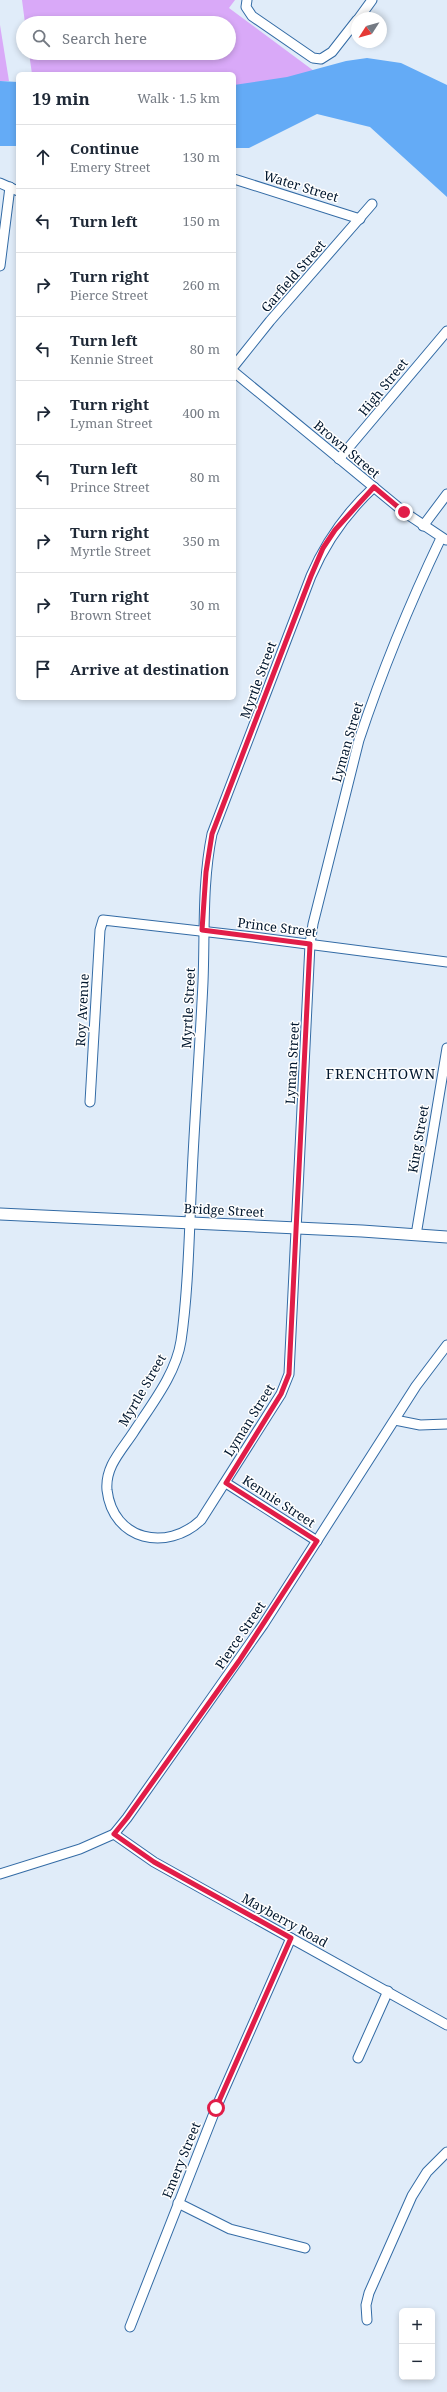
<!DOCTYPE html>
<meta charset="utf-8">
<style>
body{margin:0;font-family:"Noto Serif",serif;background:#f2f2f3;color:#1f2937}
.controls{position:absolute;right:12px;bottom:12px;display:grid;overflow:hidden;border-radius:6px;box-shadow:0 2px 6px #0003}
.controls button{width:36px;height:36px;display:grid;place-items:center;padding:0;border:0;border-bottom:1px solid #e0e1e3;background:#fff;color:#1f2937;font:20px sans-serif}
.compass{position:absolute;left:351px;top:12px;width:36px;height:36px;border-radius:50%;background:#fff;box-shadow:0 2px 6px #0003;rotate:234deg}
.stop{position:absolute;width:12px;height:12px;margin:-9px;border:3px solid #e11d48;border-radius:50%;background:#fff}
.stop.end{background:#e11d48;border-color:#fff;box-shadow:0 1px 4px #0008}
.list{margin:0;padding:0;list-style:none}
h2{display:flex;justify-content:space-between;align-items:center;height:52px;margin:0;padding:0 16px;font-size:17px}
h2 small{font-size:13px;font-weight:400;color:#747a83}
.list li{display:grid;grid-template-columns:26px 1fr auto;gap:12px;align-items:center;box-sizing:border-box;height:64px;padding:0 16px;border-top:1px solid #e0e1e3}
.list b{display:block;font-size:15px;white-space:nowrap}
.list p{margin:0;font-size:13px;white-space:nowrap;color:#747a83}
.list em{font-size:13px;font-style:normal;color:#747a83}
.icon{flex:none;width:22px;height:22px;fill:none;stroke:currentColor;stroke-width:2;stroke-linecap:round;stroke-linejoin:round}
.map{position:relative;flex:none;width:447px;height:2392px;overflow:hidden}
.search{position:absolute;background:#fff;box-shadow:0 2px 6px #0003;left:16px;top:16px;width:220px;height:44px;display:flex;align-items:center;gap:10px;box-sizing:border-box;padding:0 14px;border-radius:22px;color:#747a83;font-size:15px}
.panel{position:absolute;background:#fff;box-shadow:0 2px 6px #0003;left:16px;top:72px;width:220px;height:628px;border-radius:6px}
.map>svg:first-child{display:block}
.green{fill:#d9a9f8}
.water{fill:#64abf6}
.lines{fill:none;stroke-linecap:round;stroke-linejoin:round}
.minor-casing{stroke:#336ba5;stroke-width:11}
.tertiary-casing{stroke:#336ba5;stroke-width:13}
.minor{stroke:#fff;stroke-width:9}
.tertiary{stroke:#fff;stroke-width:11}
.route{stroke:#e11d48;stroke-width:5}
.labels{text-anchor:middle;stroke-width:3;stroke-linejoin:round;paint-order:stroke}
.street-label{font-size:13px;fill:#01162d;stroke:#fff}
.neighbourhood-label{font-size:14px;letter-spacing:1px;fill:#01162d;stroke:#fff}
</style>
<div class="map">
<svg width="447" height="2392" viewBox="0 0 447 2392">
<rect width="100%" height="100%" fill="#e0ecf9"/>
<g class="green">
<polygon points="22,0 235,0 229,8 314,71 234,96 234,74 32,74 29,53 229,53 229,23 25,23"/>
<polygon points="0,25 9,81 0,81"/>
</g>
<g class="water">
<polygon points="367,58 401,63 447,85 447,197 370,127 317,114 249,148 234,148 234,85 287,77 346,61"/>
<polygon points="0,81 18,82 18,146 0,146"/>
</g>
<g class="lines">
<defs>
<g id="minor">
<polyline points="247,0 246,7 252,16 313,58 321,59 332,52 357,20"/>
<polyline points="359,18 372,0"/>
<polyline points="234,179 360,219"/>
<polyline points="0,183 18,191"/>
<polyline points="0,266 10,187"/>
<polyline points="234,366 270,321 372,204"/>
<polyline points="234,372 404,512 446,540"/>
<polyline points="339,459 447,331"/>
<path d="M374,487C346,513 326,541 311,576L212,834C202,883 205,932 203,982C200,1047 195,1111 192,1176C189,1230 189,1286 181,1341C176,1374 151,1405 133,1433C121,1451 105,1467 107,1490C113,1541 167,1552 201,1520L281,1394L289,1374L310,944L313,924L359,740C382,671 410,603 441,538"/>
<polyline points="423,526 447,494"/>
<polyline points="90,1102 100,930 103,920 253,937 447,962"/>
<polyline points="416,1235 447,1048"/>
<polyline points="395,1420 420,1425 447,1424"/>
<polyline points="226,1483 317,1541"/>
<polyline points="114,1834 154,1862 447,2025"/>
<polyline points="0,1874 80,1849 114,1834 127,1818 263,1625 416,1386 447,1345"/>
<polyline points="358,2058 388,1991"/>
<polyline points="178,2203 230,2229 305,2248"/>
<polyline points="367,2320 366,2305 369,2293 412,2196 427,2172 447,2152"/>
<polyline points="130,2327 216,2108 291,1938"/>
</g>
<polyline id="tertiary" points="0,1214 362,1231 447,1237"/>
</defs>
<use href="#minor" class="minor-casing"/>
<use href="#tertiary" class="tertiary-casing"/>
<use href="#minor" class="minor"/>
<use href="#tertiary" class="tertiary"/>
</g>
<g class="lines">
<polyline class="route" points="216,2108 291,1938 154,1862 114,1834 127,1818 239,1661 317,1541 226,1483 281,1394 289,1374 310,944 202,930 206,872 212,834 311,576 323,548 335,530 374,487 404,512"/>
</g>
<g class="labels">
<g class="street-label">
<text transform="translate(301 186) rotate(17)" y="5">Water Street</text>
<text transform="translate(293 276) rotate(-49)" y="5">Garfield Street</text>
<text transform="translate(383 387) rotate(-51)" y="5">High Street</text>
<text transform="translate(347 449) rotate(40)" y="5">Brown Street</text>
<text transform="translate(258 680) rotate(-70)" y="5">Myrtle Street</text>
<text transform="translate(347 742) rotate(-74)" y="5">Lyman Street</text>
<text transform="translate(277 927) rotate(7)" y="5">Prince Street</text>
<text transform="translate(188 1008) rotate(-87)" y="5">Myrtle Street</text>
<text transform="translate(82 1010) rotate(-87)" y="5">Roy Avenue</text>
<text transform="translate(292 1063) rotate(-87)" y="5">Lyman Street</text>
<text transform="translate(418 1139) rotate(-80)" y="5">King Street</text>
<text transform="translate(224 1210) rotate(3)" y="5">Bridge Street</text>
<text transform="translate(142 1390) rotate(-60)" y="5">Myrtle Street</text>
<text transform="translate(249 1420) rotate(-58)" y="5">Lyman Street</text>
<text transform="translate(279 1501) rotate(33)" y="5">Kennie Street</text>
<text transform="translate(240 1635) rotate(-56)" y="5">Pierce Street</text>
<text transform="translate(285 1920) rotate(29)" y="5">Mayberry Road</text>
<text transform="translate(181 2160) rotate(-68)" y="5">Emery Street</text>
</g>
<g class="neighbourhood-label">
<text x="381" y="1079">FRENCHTOWN</text>
</g>
</g>
</svg>
<div class="controls">
<button>+</button>
<button>−</button>
</div>
<svg class="compass" viewBox="-18 -18 36 36"><path d="M0-13l5 13h-10z" fill="#e53935"/><path d="M0 13l5-13h-10z" fill="#747a83"/></svg>
<div class="stop" style="left:216px;top:2108px"></div>
<div class="stop end" style="left:404px;top:512px"></div>
<div class="search"><svg class="icon" aria-label="search" viewBox="0 0 24 24"><circle cx="10" cy="10" r="6"/><path d="M15 15l6 6"/></svg>Search here</div>
<section class="panel">
<h2>19 min<small>Walk · 1.5 km</small></h2>
<ul class="list">
<li><svg class="icon" aria-label="ahead" viewBox="0 0 24 24"><path d="M12 20V5M6 11l6-6 6 6"/></svg><div><b>Continue</b><p>Emery Street</p></div><em>130 m</em></li>
<li><svg class="icon" aria-label="left" viewBox="0 0 24 24"><path d="M17 20v-9H6M10 6l-5 5 5 5"/></svg><div><b>Turn left</b></div><em>150 m</em></li>
<li><svg class="icon" aria-label="right" viewBox="0 0 24 24"><path d="M7 20v-9h11M14 6l5 5-5 5"/></svg><div><b>Turn right</b><p>Pierce Street</p></div><em>260 m</em></li>
<li><svg class="icon" aria-label="left" viewBox="0 0 24 24"><path d="M17 20v-9H6M10 6l-5 5 5 5"/></svg><div><b>Turn left</b><p>Kennie Street</p></div><em>80 m</em></li>
<li><svg class="icon" aria-label="right" viewBox="0 0 24 24"><path d="M7 20v-9h11M14 6l5 5-5 5"/></svg><div><b>Turn right</b><p>Lyman Street</p></div><em>400 m</em></li>
<li><svg class="icon" aria-label="left" viewBox="0 0 24 24"><path d="M17 20v-9H6M10 6l-5 5 5 5"/></svg><div><b>Turn left</b><p>Prince Street</p></div><em>80 m</em></li>
<li><svg class="icon" aria-label="right" viewBox="0 0 24 24"><path d="M7 20v-9h11M14 6l5 5-5 5"/></svg><div><b>Turn right</b><p>Myrtle Street</p></div><em>350 m</em></li>
<li><svg class="icon" aria-label="right" viewBox="0 0 24 24"><path d="M7 20v-9h11M14 6l5 5-5 5"/></svg><div><b>Turn right</b><p>Brown Street</p></div><em>30 m</em></li>
<li><svg class="icon" aria-label="arrive" viewBox="0 0 24 24"><path d="M6 21V4h12l-3 4 3 4H6"/></svg><div><b>Arrive at destination</b></div></li>
</ul>
</section>
</div>
